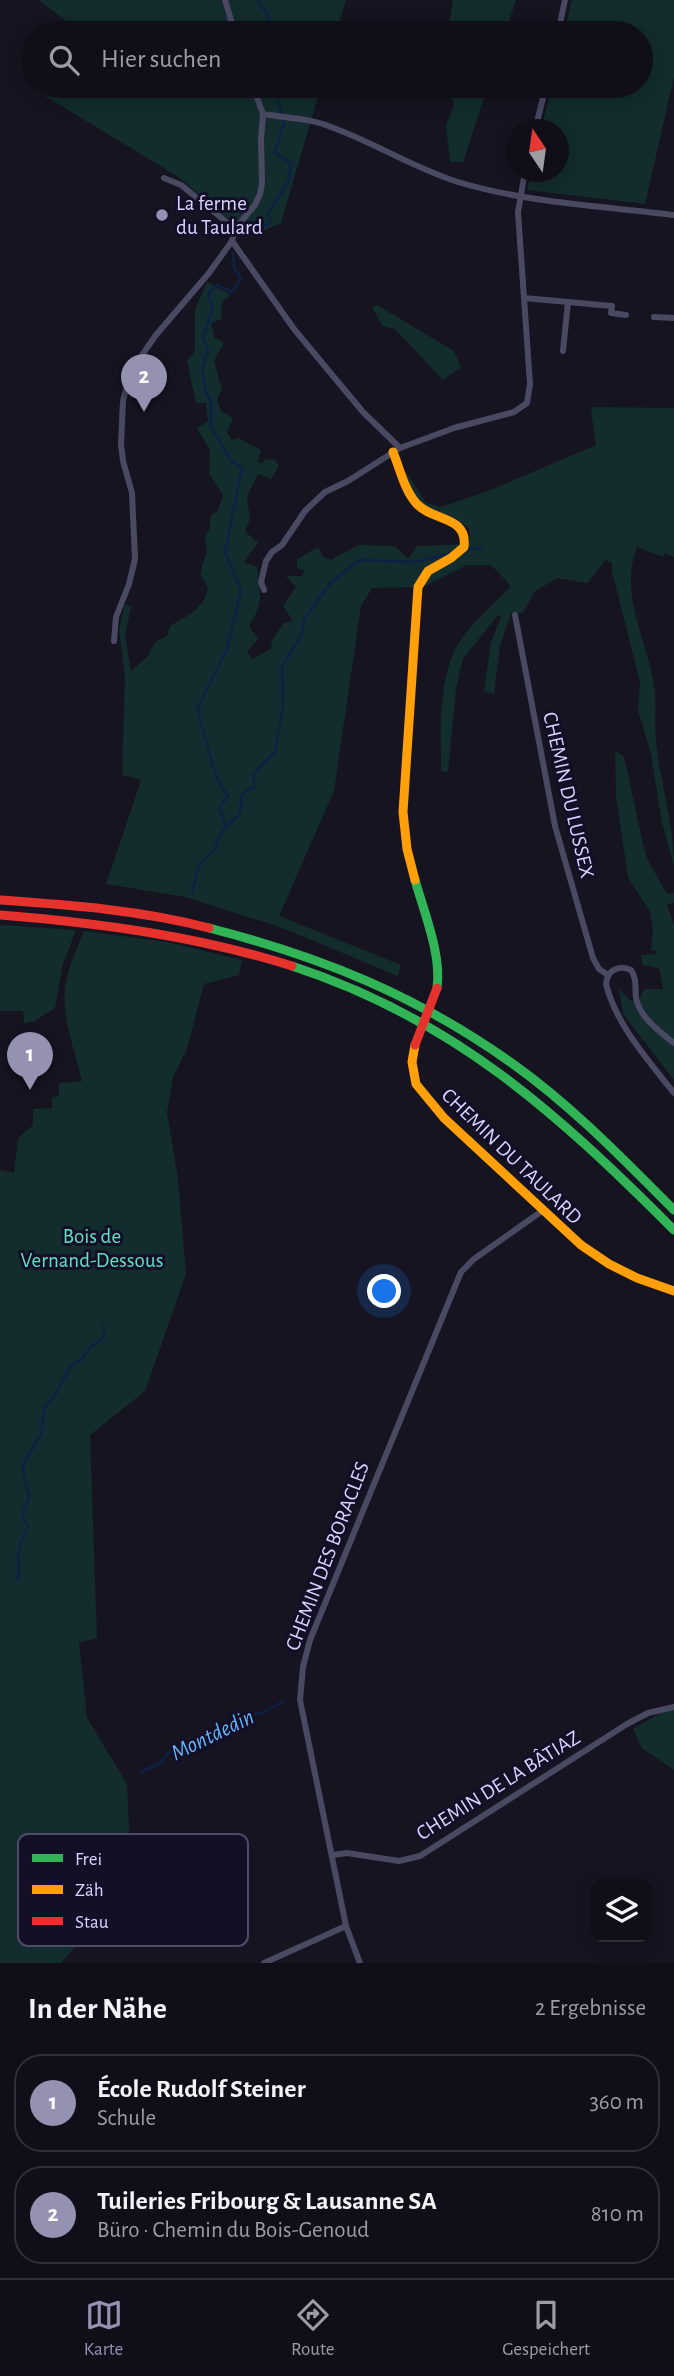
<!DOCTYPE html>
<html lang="de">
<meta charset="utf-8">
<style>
body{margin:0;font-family:"Alegreya Sans",sans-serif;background:#191822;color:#f1f3f6}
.controls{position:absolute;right:21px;bottom:21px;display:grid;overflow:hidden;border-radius:14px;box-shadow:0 4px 18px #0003}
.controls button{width:63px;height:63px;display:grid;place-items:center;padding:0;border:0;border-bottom:2px solid #302f38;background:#100f19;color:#f1f3f6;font:35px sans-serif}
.compass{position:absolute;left:506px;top:119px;width:63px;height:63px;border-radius:50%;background:#100f19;box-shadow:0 4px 18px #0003;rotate:347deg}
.you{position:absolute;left:385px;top:1292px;width:24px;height:24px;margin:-18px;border:5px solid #fff;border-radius:50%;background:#1a73e8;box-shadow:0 0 0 10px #1a73e833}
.badge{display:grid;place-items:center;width:46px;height:46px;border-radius:50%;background:#9591b1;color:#fff;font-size:23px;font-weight:700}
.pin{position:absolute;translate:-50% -58px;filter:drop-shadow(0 2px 4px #0008)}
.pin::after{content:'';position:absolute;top:37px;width:24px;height:21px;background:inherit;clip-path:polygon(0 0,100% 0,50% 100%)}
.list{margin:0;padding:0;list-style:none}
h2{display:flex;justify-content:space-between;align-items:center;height:91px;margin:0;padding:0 28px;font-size:30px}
h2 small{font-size:23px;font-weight:400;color:#9c9ca2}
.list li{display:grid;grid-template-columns:46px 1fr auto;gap:21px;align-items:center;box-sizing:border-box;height:98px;margin:0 14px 14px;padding:0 14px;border:2px solid #302f38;border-radius:28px}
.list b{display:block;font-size:26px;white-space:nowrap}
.list p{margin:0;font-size:23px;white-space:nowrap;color:#9c9ca2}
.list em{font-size:23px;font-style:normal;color:#9c9ca2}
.icon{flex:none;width:38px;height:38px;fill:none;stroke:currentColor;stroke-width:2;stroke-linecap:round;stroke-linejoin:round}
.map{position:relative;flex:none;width:674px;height:1963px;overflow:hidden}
.search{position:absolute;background:#100f19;box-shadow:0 4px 18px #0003;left:21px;right:21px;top:21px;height:77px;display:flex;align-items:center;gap:18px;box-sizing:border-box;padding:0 24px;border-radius:38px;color:#9c9ca2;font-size:26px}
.sheet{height:315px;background:#100f19}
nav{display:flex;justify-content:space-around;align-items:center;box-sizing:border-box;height:98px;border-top:2px solid #302f38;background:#100f19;font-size:19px;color:#9c9ca2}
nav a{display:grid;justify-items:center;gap:4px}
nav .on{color:#9591b1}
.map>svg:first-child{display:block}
.green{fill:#132c2d}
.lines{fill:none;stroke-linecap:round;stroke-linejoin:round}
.stream{stroke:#0d2144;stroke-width:2.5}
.street{stroke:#4a4962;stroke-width:6}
.fast{stroke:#30b455;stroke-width:9}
.slow{stroke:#ff9f0a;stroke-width:9}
.jam{stroke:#e5322d;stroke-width:9}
.jam-bridge{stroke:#e5322d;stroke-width:9}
.poi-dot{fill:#9591b1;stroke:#130f26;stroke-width:2.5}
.labels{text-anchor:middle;stroke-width:6;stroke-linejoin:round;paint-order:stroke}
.poi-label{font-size:21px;fill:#d9d4ff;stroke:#130f26;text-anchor:start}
.street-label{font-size:21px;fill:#d9d4ff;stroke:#130f26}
.park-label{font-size:21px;fill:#5fe0c0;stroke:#130f26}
.water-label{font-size:23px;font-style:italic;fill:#62b6ff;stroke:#130f26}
.key{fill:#130f26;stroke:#4e4a67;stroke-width:2}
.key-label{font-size:19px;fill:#d9d4ff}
</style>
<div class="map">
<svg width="674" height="1963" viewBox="0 0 674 1963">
<rect width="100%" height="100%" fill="#161421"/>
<g class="green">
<polygon points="38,0 346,0 336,33 64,33 69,23"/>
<polygon points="453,0 516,0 505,33 448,33"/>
<polygon points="572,0 674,0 674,77 645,204 527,190 532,172 558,172 558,130 541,129 552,86 641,86 641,33 564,33"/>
<polygon points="37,86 321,86 281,223 249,237 177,176 35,90"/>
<polygon points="449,86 488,86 463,162 450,162 446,125 454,105"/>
<path d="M207,282L231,295L222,302L221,319L211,323L214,337L224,343L214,361L222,390L217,398L221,411L233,418L227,432L232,440L238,438L261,450L258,462L261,464L266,459L275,460L279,466L271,479L258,474L247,497L250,519L245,531L258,543L244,562L257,567C260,595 265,601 249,626L258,639L247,652L252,659L272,648L271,642L284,623L293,621L283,606L296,587L286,576H302L305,571L297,568V559L318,547L323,557L331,560L358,545L395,546L408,559L417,546L470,544L469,529L462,523L423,507L405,479L404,472L407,473L426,503L441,507L488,491L596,445L591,412L593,407L674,408V557L664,553L663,557L637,547C619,593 646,638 654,684C657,703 654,724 656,743C661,784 674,824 674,866L662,823L651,754L638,710L640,682L612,572V563L606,560L587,583L557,578L534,592L523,613L511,614L500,646L494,694L484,691L491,642L501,617L497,616L463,659L456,688L448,772L441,771C441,729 437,674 462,638C476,618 496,603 511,586L491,565H467L423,587L372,588L361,606L334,791L279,916L401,965L398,976L280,927L185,897L106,884L141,780L122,775L125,678L119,630L125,604L131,607L125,636L131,671L148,656L155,642L167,636L170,626C187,616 204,609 208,588L200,574L207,550L205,536L210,528V517L218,510L223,495L209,474L210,450L197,428L208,421L206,403H196L187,361L195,351V309Z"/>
<polygon points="377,305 454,351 461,367 443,380 395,329 382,326 372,307"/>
<polygon points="615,750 624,757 646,857 667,894 674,893 674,903 667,905 674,925 674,1080 623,1014 619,989 630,1000 639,1000 644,989 663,989 659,968 642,965 641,955 655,954 656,951 651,950 653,930 650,912 628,877 616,796"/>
<polygon points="0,925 76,930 62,967 55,1008 34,1021 24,1023 23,1011 0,1011"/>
<path d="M84,931L167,942L242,960L239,975L204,984L187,1049L173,1077L167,1113L178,1179L186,1274L145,1391L90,1435L97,1638L79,1643L87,1718L127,1784L130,1847L94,1925L61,1963H0V1170L14,1173L18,1138L33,1125V1109L52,1108V1097L59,1096V1083L82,1081C75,1051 62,1020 65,989C67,969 77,949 84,931Z"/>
<polygon points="674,1705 674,1770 642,1748 633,1729"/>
</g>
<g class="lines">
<g class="stream">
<polyline points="259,0 259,5 266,11 275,33"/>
<polyline points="241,235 271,223 268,213 289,181 291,163 275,153 284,123 275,86"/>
<polyline points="467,549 481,548"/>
<polyline points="226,827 219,807 228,797 216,776 197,709 227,649 241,590 225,552 242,468 230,460 211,426 211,402 206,392 202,368 208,350 203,337 213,308 208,294 217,285 232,292 241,279 234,267 233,253"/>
<polyline points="192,893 199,866 216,847 219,837 226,827 240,814 242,794 255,786 253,775 275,751 283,707 282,667 302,634 304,620 331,582 359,560 415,562 451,553"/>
<path d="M17,1580C21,1571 18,1565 18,1556C19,1544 23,1536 28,1526L22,1515L30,1496L24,1480L23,1465L41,1434L44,1408L56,1394L71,1365L81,1360L90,1348L103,1337L104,1325"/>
<polyline points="141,1772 160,1763 169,1752 179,1748 183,1744 212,1733 223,1726 232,1724 248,1715 262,1713 284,1701"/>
</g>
<g class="street">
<polyline points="225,0 235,33"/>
<polyline points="558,33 565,0"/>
<path d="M263,114C286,118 310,118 331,127C375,143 414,168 458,182C528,203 602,206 674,215"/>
<polyline points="535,130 546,86"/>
<polyline points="164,178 181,185 235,229"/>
<polyline points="232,241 294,329 363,412 400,448"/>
<polyline points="524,298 612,306 611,313 626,315"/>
<polyline points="654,317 674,318"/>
<polyline points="563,351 568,302"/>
<polyline points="264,590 261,582 266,561 272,552 282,545 305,511 325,492 348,481 400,448 454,428 514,412 527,403 530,384 518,212 525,172"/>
<polyline points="515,615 555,826 593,958 599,969 608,975"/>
<polyline points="114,641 116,617 129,584 135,559 132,493 123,461 121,444 123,401 128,382 133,368 156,335 209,273 232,241 235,229 255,205 260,194 262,184 261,139 263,114 253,86"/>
<path d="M674,1043C659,1031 640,1018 636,998C635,988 637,979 631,970C618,964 607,971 606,984C616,1025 649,1061 674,1093"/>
<polyline points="332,1855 347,1853 399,1861 420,1856 627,1724 648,1713 674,1707"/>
<polyline points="264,1963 346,1926"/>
<polyline points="360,1963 346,1926 300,1700 303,1667 310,1640 461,1272 474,1259 542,1211"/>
</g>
<g class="fast">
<path d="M415,880C424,912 442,956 437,988"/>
<path d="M209,928C322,957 418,996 513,1064C572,1106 623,1159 674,1210"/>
<path d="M292,966C454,1019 556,1112 674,1230"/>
</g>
<g class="slow">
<path d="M393,452C400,469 404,489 416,503C432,522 468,515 464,547L451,558L428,571L418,587L403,812L407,849L415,880"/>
<polyline points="415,1045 412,1062 416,1084 444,1118 581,1245 609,1264 637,1278 674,1291"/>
</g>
<g class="jam">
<path d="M0,900C70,905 141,910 209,928"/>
<path d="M0,915C99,923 197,936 292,966"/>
</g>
<polyline class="jam-bridge" points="415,1045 437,988"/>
</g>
<circle class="poi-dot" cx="162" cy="215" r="7"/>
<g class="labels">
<g class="poi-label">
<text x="176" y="210">La ferme<tspan x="176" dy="24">du Taulard</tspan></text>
</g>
<g class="street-label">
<text transform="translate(569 795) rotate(77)" y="7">CHEMIN DU LUSSEX</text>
<text transform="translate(512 1156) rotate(44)" y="7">CHEMIN DU TAULARD</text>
<text transform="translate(327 1556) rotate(-69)" y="7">CHEMIN DES BORACLES</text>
<text transform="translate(498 1785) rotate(-32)" y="7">CHEMIN DE LA BÂTIAZ</text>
</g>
<g class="park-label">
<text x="92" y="1243">Bois de<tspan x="92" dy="24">Vernand-Dessous</tspan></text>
</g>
<g class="water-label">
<text transform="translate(212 1734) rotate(-26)" y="8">Montdedin</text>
</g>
</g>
<rect x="18" y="1834" width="230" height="112" rx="10" class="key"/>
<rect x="32" y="1854" width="31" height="8" fill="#30b455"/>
<rect x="32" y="1885" width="31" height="9" fill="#ff9f0a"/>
<rect x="32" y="1917" width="31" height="8" fill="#e5322d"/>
<g class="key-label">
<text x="75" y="1865">Frei</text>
<text x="75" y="1896">Zäh</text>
<text x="75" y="1928">Stau</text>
</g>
</svg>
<div class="controls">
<button><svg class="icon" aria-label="layers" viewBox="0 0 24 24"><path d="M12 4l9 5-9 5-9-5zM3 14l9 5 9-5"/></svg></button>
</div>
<svg class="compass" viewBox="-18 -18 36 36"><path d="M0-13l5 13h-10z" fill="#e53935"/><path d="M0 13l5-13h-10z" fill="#9c9ca2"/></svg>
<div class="you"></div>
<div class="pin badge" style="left:30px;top:1090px">1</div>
<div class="pin badge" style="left:144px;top:412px">2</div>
<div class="search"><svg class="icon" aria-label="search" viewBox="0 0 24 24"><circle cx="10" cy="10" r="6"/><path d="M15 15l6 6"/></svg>Hier suchen</div>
</div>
<section class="sheet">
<h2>In der Nähe<small>2 Ergebnisse</small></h2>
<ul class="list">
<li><span class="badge">1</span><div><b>École Rudolf Steiner</b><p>Schule</p></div><em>360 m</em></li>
<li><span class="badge">2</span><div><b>Tuileries Fribourg &amp; Lausanne SA</b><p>Büro · Chemin du Bois-Genoud</p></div><em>810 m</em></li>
</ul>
</section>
<nav>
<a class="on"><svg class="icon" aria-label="map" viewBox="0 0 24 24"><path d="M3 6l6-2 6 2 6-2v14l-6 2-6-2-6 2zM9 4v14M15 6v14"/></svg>Karte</a>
<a><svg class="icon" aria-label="directions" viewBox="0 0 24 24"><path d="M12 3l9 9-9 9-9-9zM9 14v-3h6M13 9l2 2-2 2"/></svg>Route</a>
<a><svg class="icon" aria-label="saved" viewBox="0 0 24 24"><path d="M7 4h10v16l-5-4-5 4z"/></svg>Gespeichert</a>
</nav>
